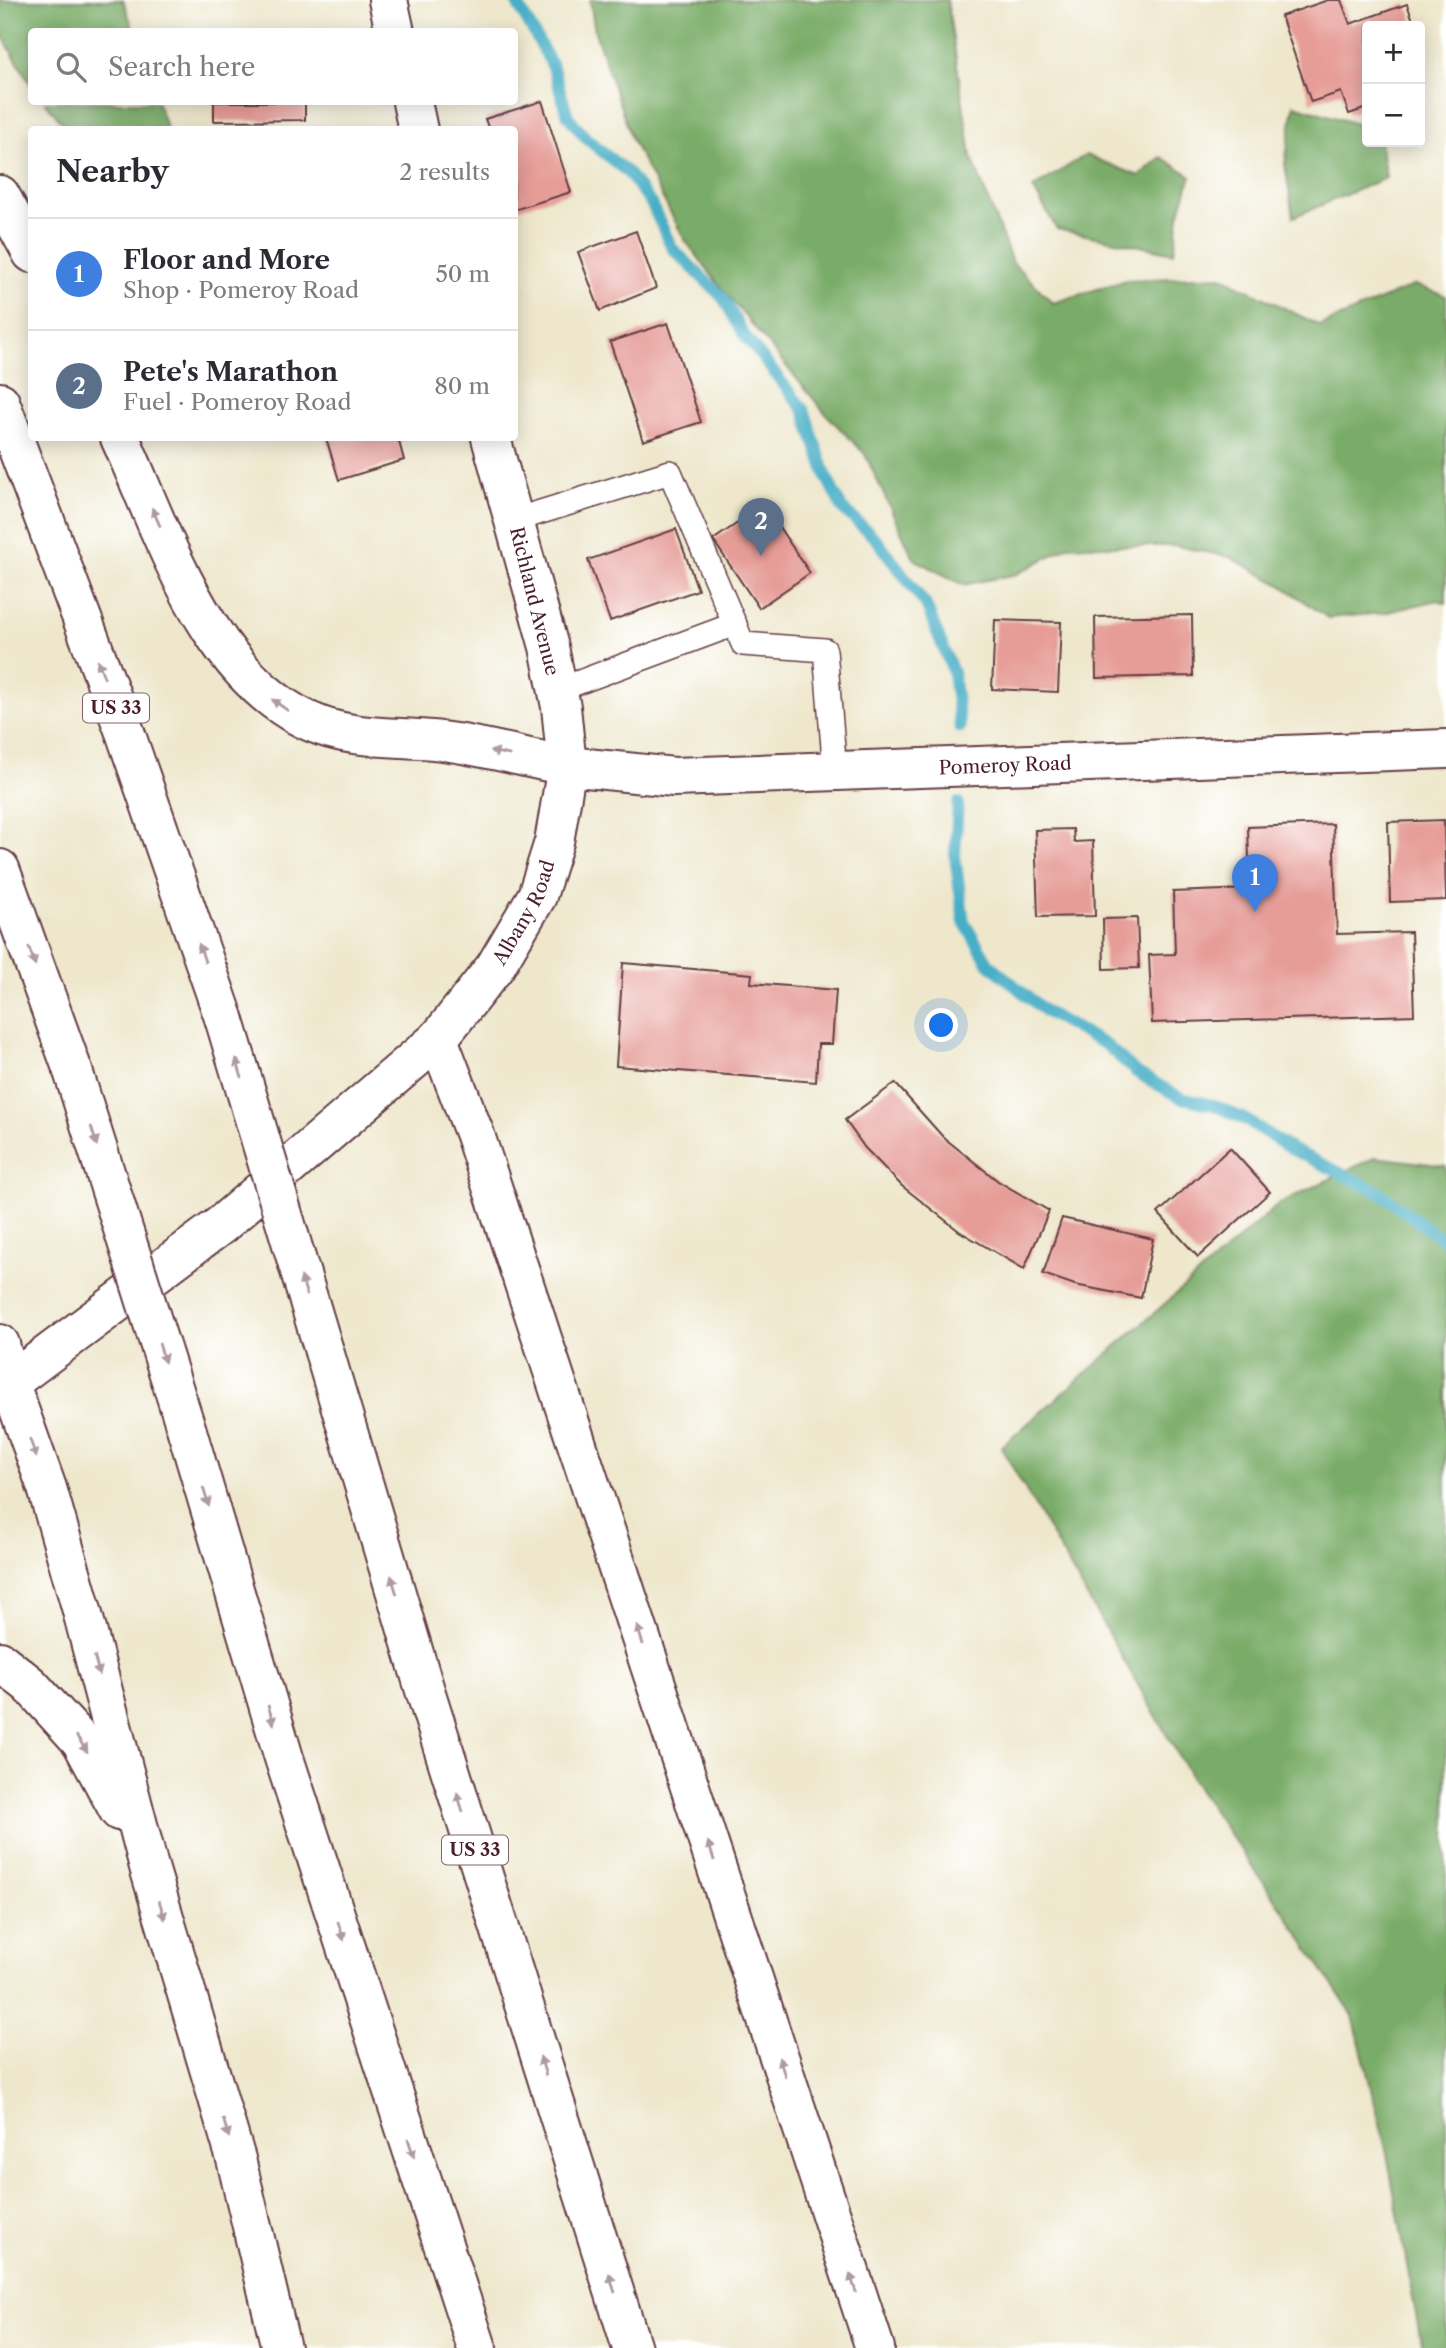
<!DOCTYPE html>
<meta charset="utf-8">
<style>
body{margin:0;font-family:"Libre Caslon Text",serif;background:#f7f7f7;color:#2b2b33}
.controls{position:absolute;right:21px;top:21px;display:grid;overflow:hidden;border-radius:7px;box-shadow:0 4px 18px #0003}
.controls button{width:63px;height:63px;display:grid;place-items:center;padding:0;border:0;border-bottom:2px solid #e1e1e2;background:#fff;color:#2b2b33;font:35px sans-serif}
.you{position:absolute;left:942px;top:1026px;width:24px;height:24px;margin:-18px;border:5px solid #fff;border-radius:50%;background:#1a73e8;box-shadow:0 0 0 10px #1a73e833}
.badge{display:grid;place-items:center;width:46px;height:46px;border-radius:50%;background:#0b8043;color:#fff;font-size:23px;font-weight:700}
.pin{position:absolute;translate:-50% -58px;filter:drop-shadow(0 2px 4px #0008)}
.pin::after{content:'';position:absolute;top:37px;width:24px;height:21px;background:inherit;clip-path:polygon(0 0,100% 0,50% 100%)}
.list{margin:0;padding:0;list-style:none}
h2{display:flex;justify-content:space-between;align-items:center;height:91px;margin:0;padding:0 28px;font-size:30px}
h2 small{font-size:23px;font-weight:400;color:#7c7c81}
.list li{display:grid;grid-template-columns:46px 1fr auto;gap:21px;align-items:center;box-sizing:border-box;height:112px;padding:0 28px;border-top:2px solid #e1e1e2}
.list b{display:block;font-size:26px;white-space:nowrap}
.list p{margin:0;font-size:23px;white-space:nowrap;color:#7c7c81}
.list em{font-size:23px;font-style:normal;color:#7c7c81}
.icon{flex:none;width:38px;height:38px;fill:none;stroke:currentColor;stroke-width:2;stroke-linecap:round;stroke-linejoin:round}
.map{position:relative;flex:none;width:1446px;height:2348px;overflow:hidden}
.search{position:absolute;background:#fff;box-shadow:0 4px 18px #0003;left:28px;top:28px;width:490px;height:77px;display:flex;align-items:center;gap:18px;box-sizing:border-box;padding:0 24px;border-radius:7px;color:#7c7c81;font-size:26px}
.panel{position:absolute;background:#fff;box-shadow:0 4px 18px #0003;left:28px;top:126px;width:490px;height:315px;border-radius:7px}
.map>svg:first-child{display:block}
.forest{fill:#79ac68;stroke:#62664a;stroke-width:2}
.lines{fill:none;stroke-linecap:round;stroke-linejoin:round}
.stream{stroke:#47aec6;stroke-width:12}
.building{fill:#e69c97}
.service-casing{stroke:#633d43;stroke-width:26}
.tertiary-casing{stroke:#633d43;stroke-width:42}
.secondary-casing{stroke:#633d43;stroke-width:42}
.trunk-casing{stroke:#633d43;stroke-width:42}
.motorway-casing{stroke:#633d43;stroke-width:42}
.service{stroke:#fff;stroke-width:23}
.tertiary{stroke:#fff;stroke-width:38}
.secondary{stroke:#fff;stroke-width:38}
.trunk{stroke:#fff;stroke-width:38}
.motorway{stroke:#fff;stroke-width:38}
.motorway-bridge-casing{stroke:#633d43;stroke-width:42;stroke-linecap:butt}
.motorway-bridge{stroke:#fff;stroke-width:38}
.oneway{fill:#ae9aa0}
.labels{text-anchor:middle;stroke-width:7;stroke-linejoin:round;paint-order:stroke}
.shield{fill:#fff;stroke:#80626b;stroke-width:2}
.shield-label{font-size:18px;font-weight:bold;fill:#4a1f2b}
.street-label{font-size:19px;fill:#4a1f2b;stroke:#fff}
</style>
<div class="map">
<svg width="1446" height="2348" viewBox="0 0 1446 2348">
<rect width="100%" height="100%" fill="#fff"/>
<filter id="ink" filterUnits="userSpaceOnUse"><feTurbulence type="fractalNoise" baseFrequency=".0143" numOctaves="2"/><feDisplacementMap in="SourceGraphic" scale="14" xChannelSelector="R" yChannelSelector="G"/><feConvolveMatrix kernelMatrix="1 2 1 2 8 2 1 2 1" color-interpolation-filters="sRGB"/></filter>
<filter id="wash" filterUnits="userSpaceOnUse"><feTurbulence type="fractalNoise" baseFrequency=".00686" numOctaves="4" result="noise"/><feDisplacementMap in="SourceGraphic" scale="28" xChannelSelector="R" yChannelSelector="G"/><feGaussianBlur stdDeviation="1.57" result="paint"/><feColorMatrix in="noise" values="0 0 0 0 0 0 0 0 0 0 0 0 0 0 0 0 0 1.4 0 .05"/><feComposite in="paint" operator="in"/></filter>
<g filter="url(#wash)">
<rect width="100%" height="100%" fill="#eee7cc"/>
<g class="forest">
<polygon points="0,0 123,0 134,31 32,32 31,85 0,32"/>
<polygon points="590,0 947,0 971,155 1012,262 1053,303 1126,280 1221,276 1320,326 1415,285 1446,296 1446,603 1438,600 1384,613 1328,618 1281,585 1230,557 1176,546 1068,546 1017,574 963,585 914,559 865,454 826,414 719,285 685,240 632,140 595,32"/>
<polygon points="45,102 157,102 167,129 67,129"/>
<polygon points="1294,105 1367,127 1367,142 1380,142 1386,178 1293,217 1285,164"/>
<polygon points="1086,155 1139,176 1161,157 1191,176 1179,216 1174,253 1057,229 1033,188"/>
<polygon points="1375,1157 1446,1166 1446,2348 1422,2348 1386,2148 1353,2016 1281,1907 1199,1791 1001,1447 1280,1203"/>
</g>
<g class="lines">
<g class="stream">
<polyline points="517,3 552,65 568,116 586,138 628,173 652,205 672,248 723,298 744,335 804,410 827,478 842,508 877,540 926,605 953,672 960,727"/>
<polyline points="958,803 955,856 964,922 989,964 1046,1012 1106,1045 1136,1072 1181,1098 1214,1105 1248,1121 1289,1148 1379,1192 1446,1242"/>
</g>
</g>
<g id="blocks">
<g class="building">
<polygon points="1328,0 1341,0 1350,24 1407,4 1415,26 1367,26 1367,108 1349,114 1341,92 1311,102 1281,16"/>
<polygon points="542,101 571,192 514,210 514,130 489,130 485,119"/>
<polygon points="214,102 305,102 305,120 214,121"/>
<polygon points="636,231 656,288 600,311 578,252"/>
<polygon points="668,323 701,422 643,441 610,342"/>
<polygon points="326,438 398,438 404,460 339,480"/>
<polygon points="764,505 810,573 759,608 713,540"/>
<polygon points="676,529 698,590 610,621 588,560"/>
<polygon points="1192,615 1193,676 1096,678 1095,617"/>
<polygon points="995,620 1061,622 1058,692 992,689"/>
<polygon points="1444,820 1446,900 1390,902 1388,822"/>
<polygon points="1333,824 1337,934 1411,932 1414,1015 1152,1023 1149,955 1175,954 1173,892 1250,889 1248,827"/>
<polygon points="1073,829 1074,842 1093,841 1095,916 1038,917 1035,830"/>
<polygon points="1137,918 1139,968 1104,969 1103,919"/>
<polygon points="623,963 752,974 751,983 836,990 832,1044 818,1044 816,1082 616,1066"/>
<polygon points="895,1083 943,1137 998,1181 1049,1211 1024,1269 959,1231 902,1186 865,1148 845,1120"/>
<polygon points="1230,1148 1270,1192 1198,1257 1158,1213"/>
<polygon points="1062,1218 1153,1239 1141,1298 1075,1285 1043,1274"/>
</g>
</g>
</g>
<g filter="url(#ink)">
<use href="#blocks" fill-opacity="0" stroke="#633d43" stroke-width="2"/>
<g class="lines">
<defs>
<g id="service">
<polyline points="515,520 670,472 743,644 825,650 835,772"/>
<polyline points="558,690 735,624"/>
</g>
<g id="tertiary">
<path id="s1" d="M567,766L674,777L1446,749"/>
</g>
<g id="secondary">
<polyline points="388,0 395,32"/>
<polyline points="412,102 418,130"/>
<path id="s2" d="M438,1039L495,967L537,896L554,842L567,766L561,707L549,647L491,438"/>
</g>
<polyline id="trunk" points="0,1390 221,1225 438,1039"/>
<g id="motorway">
<polyline points="0,195 32,253"/>
<polyline points="0,402 125,732 224,1018"/>
<path d="M120,438C164,535 210,686 321,726C360,740 402,736 442,741C484,746 525,758 567,766"/>
<polyline points="0,869 73,1071"/>
<polyline points="438,1039 475,1135 875,2348"/>
<polyline points="0,1344 10,1384 47,1488 81,1607 149,1867 236,2159 281,2348"/>
<polyline points="324,1351 424,1687 632,2348"/>
<polyline points="187,1431 284,1758 477,2348"/>
<polyline points="0,1661 30,1685 81,1741 119,1811"/>
</g>
</defs>
<use href="#service" class="service-casing"/>
<use href="#tertiary" class="tertiary-casing"/>
<use href="#secondary" class="secondary-casing"/>
<use href="#trunk" class="trunk-casing"/>
<use href="#motorway" class="motorway-casing"/>
<use href="#service" class="service"/>
<use href="#tertiary" class="tertiary"/>
<use href="#secondary" class="secondary"/>
<use href="#trunk" class="trunk"/>
<use href="#motorway" class="motorway"/>
<defs>
<g id="motorway-bridge">
<polyline points="224,1018 324,1351"/>
<polyline points="73,1071 187,1431"/>
</g>
</defs>
<use href="#motorway-bridge" class="motorway-bridge-casing"/>
<use href="#motorway-bridge" class="motorway-bridge"/>
</g>
<defs><path id="oneway-solid" d="M-6-.8H1V-3.2L6.5 0L1 3.2V.8H-6Z" transform="scale(1.75)"/></defs>
<g class="oneway">
<use href="#oneway-solid" transform="translate(156 517) rotate(-114)"/>
<use href="#oneway-solid" transform="translate(101 669) rotate(-110)"/>
<use href="#oneway-solid" transform="translate(280 705) rotate(-145)"/>
<use href="#oneway-solid" transform="translate(500 753) rotate(-168)"/>
<use href="#oneway-solid" transform="translate(202 953) rotate(-109)"/>
<use href="#oneway-solid" transform="translate(32 956) rotate(70)"/>
<use href="#oneway-solid" transform="translate(239 1068) rotate(-107)"/>
<use href="#oneway-solid" transform="translate(94 1136) rotate(73)"/>
<use href="#oneway-solid" transform="translate(304 1286) rotate(-107)"/>
<use href="#oneway-solid" transform="translate(162 1353) rotate(73)"/>
<use href="#oneway-solid" transform="translate(33 1448) rotate(70)"/>
<use href="#oneway-solid" transform="translate(206 1497) rotate(73)"/>
<use href="#oneway-solid" transform="translate(394 1585) rotate(-107)"/>
<use href="#oneway-solid" transform="translate(640 1635) rotate(-108)"/>
<use href="#oneway-solid" transform="translate(97 1666) rotate(75)"/>
<use href="#oneway-solid" transform="translate(271 1715) rotate(73)"/>
<use href="#oneway-solid" transform="translate(82 1744) rotate(56)"/>
<use href="#oneway-solid" transform="translate(460 1802) rotate(-107)"/>
<use href="#oneway-solid" transform="translate(711 1851) rotate(-108)"/>
<use href="#oneway-solid" transform="translate(162 1910) rotate(73)"/>
<use href="#oneway-solid" transform="translate(341 1931) rotate(72)"/>
<use href="#oneway-solid" transform="translate(543 2066) rotate(-107)"/>
<use href="#oneway-solid" transform="translate(782 2067) rotate(-108)"/>
<use href="#oneway-solid" transform="translate(226 2128) rotate(73)"/>
<use href="#oneway-solid" transform="translate(411 2148) rotate(72)"/>
<use href="#oneway-solid" transform="translate(612 2283) rotate(-107)"/>
<use href="#oneway-solid" transform="translate(853 2283) rotate(-108)"/>
</g>
</g>
<g class="labels">
<g class="shield">
<rect x="83" y="693.5" width="66" height="29" rx="5"/>
<rect x="442" y="1835.5" width="66" height="29" rx="5"/>
</g>
<g class="shield-label">
<text x="116" y="714">US 33</text>
<text x="475" y="1856">US 33</text>
</g>
<g class="street-label">
<text transform="translate(535 601) rotate(76)" y="7">Richland Avenue</text>
<text dy="7" stroke="none"><textPath href="#s1" startOffset="439">Pomeroy Road</textPath></text>
<text dy="7" stroke="none"><textPath href="#s2" startOffset="154">Albany Road</textPath></text>
</g>
</g>
</svg>
<div class="controls">
<button>+</button>
<button>−</button>
</div>
<div class="you"></div>
<div class="pin badge" style="left:1255px;top:912px;background:#3f7fe0">1</div>
<div class="pin badge" style="left:761px;top:556px;background:#5c6f8a">2</div>
<div class="search"><svg class="icon" aria-label="search" viewBox="0 0 24 24"><circle cx="10" cy="10" r="6"/><path d="M15 15l6 6"/></svg>Search here</div>
<section class="panel">
<h2>Nearby<small>2 results</small></h2>
<ul class="list">
<li><span class="badge" style="background:#3f7fe0">1</span><div><b>Floor and More</b><p>Shop · Pomeroy Road</p></div><em>50 m</em></li>
<li><span class="badge" style="background:#5c6f8a">2</span><div><b>Pete's Marathon</b><p>Fuel · Pomeroy Road</p></div><em>80 m</em></li>
</ul>
</section>
</div>
